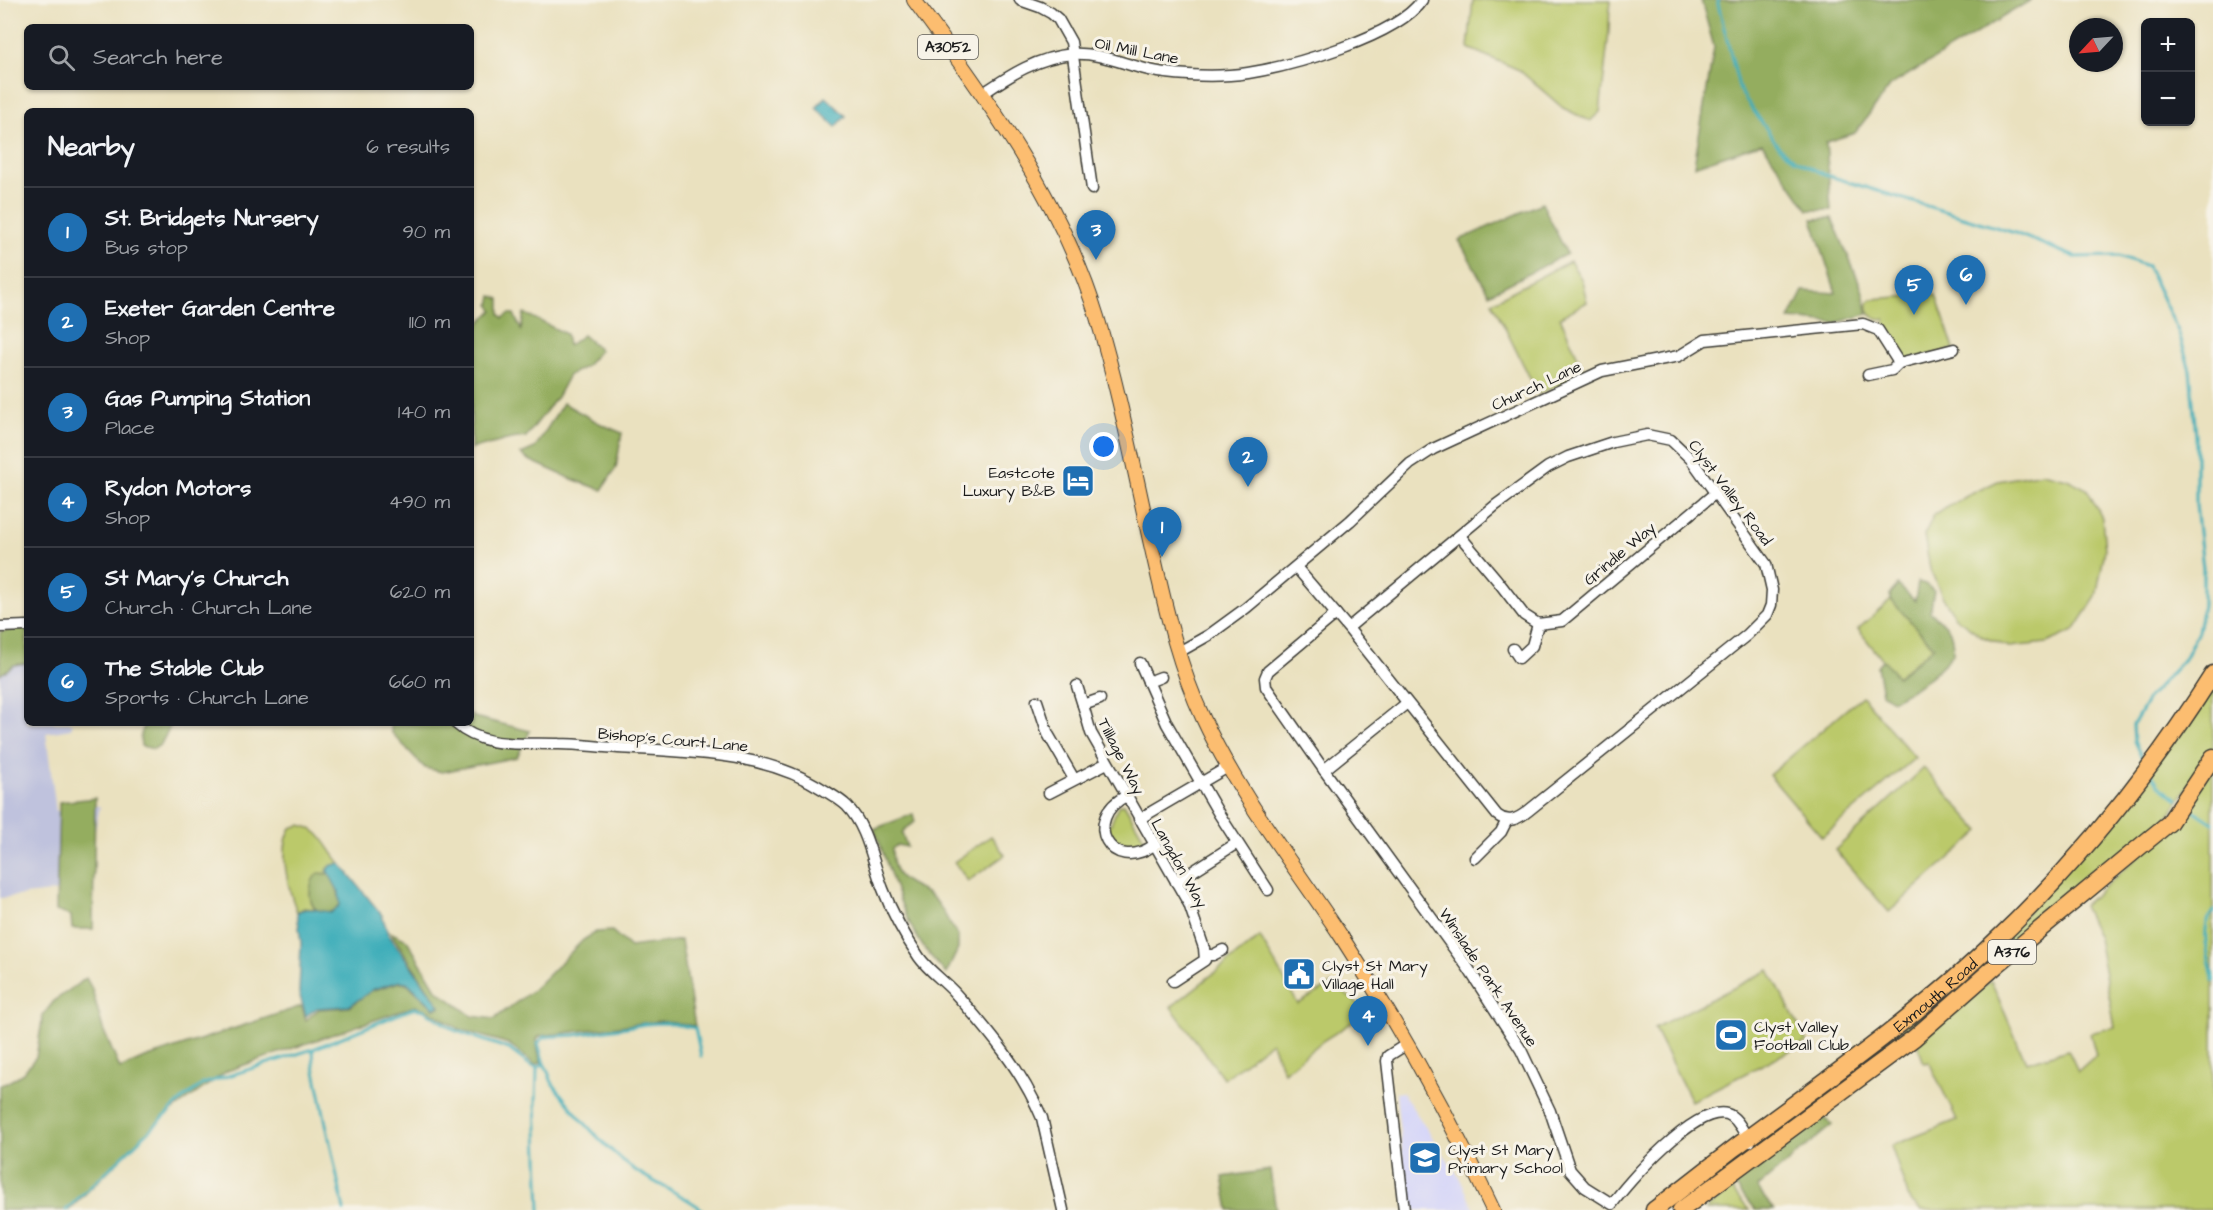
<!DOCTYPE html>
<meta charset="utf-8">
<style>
body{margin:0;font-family:"Architects Daughter",sans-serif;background:#20242c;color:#f1f3f6}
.controls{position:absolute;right:18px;top:18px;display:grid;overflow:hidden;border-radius:9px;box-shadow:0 2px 4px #0004}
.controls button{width:54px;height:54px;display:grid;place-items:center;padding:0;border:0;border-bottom:2px solid #363941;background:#171b24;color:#f1f3f6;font:30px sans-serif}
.compass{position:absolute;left:2069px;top:18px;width:54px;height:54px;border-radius:50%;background:#171b24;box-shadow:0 2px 4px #0004;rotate:244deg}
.you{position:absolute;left:1104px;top:447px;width:21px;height:21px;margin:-15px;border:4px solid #fff;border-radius:50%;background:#1a73e8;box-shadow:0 0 0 9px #1a73e833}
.badge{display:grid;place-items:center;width:39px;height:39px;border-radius:50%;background:#1f6fb2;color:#fff;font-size:20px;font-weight:700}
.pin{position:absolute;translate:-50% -50px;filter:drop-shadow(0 2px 3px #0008)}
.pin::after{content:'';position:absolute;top:32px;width:21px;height:18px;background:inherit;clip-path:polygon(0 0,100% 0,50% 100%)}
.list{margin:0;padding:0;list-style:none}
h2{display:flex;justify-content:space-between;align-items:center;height:78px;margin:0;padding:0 24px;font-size:26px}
h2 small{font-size:20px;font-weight:400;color:#9ea1a6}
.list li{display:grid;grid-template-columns:39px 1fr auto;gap:18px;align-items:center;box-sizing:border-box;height:90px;padding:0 24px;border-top:2px solid #363941}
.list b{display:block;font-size:22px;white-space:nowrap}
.list p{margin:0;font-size:20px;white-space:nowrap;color:#9ea1a6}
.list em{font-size:20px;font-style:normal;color:#9ea1a6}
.icon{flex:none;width:33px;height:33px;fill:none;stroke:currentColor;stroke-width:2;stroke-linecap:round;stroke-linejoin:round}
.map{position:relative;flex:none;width:2213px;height:1210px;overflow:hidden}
.search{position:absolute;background:#171b24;box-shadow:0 2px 4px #0004;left:24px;top:24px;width:450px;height:66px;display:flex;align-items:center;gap:15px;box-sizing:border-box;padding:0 21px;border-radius:9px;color:#9ea1a6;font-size:22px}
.panel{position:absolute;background:#171b24;box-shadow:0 2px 4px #0004;left:24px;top:108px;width:450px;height:618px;border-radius:9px}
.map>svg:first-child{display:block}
.built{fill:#d7d7f8}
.industrial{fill:#bfc2dd}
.green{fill:#bbc96b;stroke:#6c7244;stroke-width:1.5}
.forest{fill:#94ad5f;stroke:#58643e;stroke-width:1.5}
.water{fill:#3dadb9;stroke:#2c646a;stroke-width:1.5}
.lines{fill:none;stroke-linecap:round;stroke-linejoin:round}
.stream{stroke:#3dadb9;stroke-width:3}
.minor-casing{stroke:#3b3a34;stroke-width:13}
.major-casing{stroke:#3b3a34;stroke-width:16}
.highway-casing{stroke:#3b3a34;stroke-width:19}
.minor{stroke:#fff;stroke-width:10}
.major{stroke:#fcbd6f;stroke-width:14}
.highway{stroke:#fcbd6f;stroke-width:16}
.labels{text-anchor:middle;stroke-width:6;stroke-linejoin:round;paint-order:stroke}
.shield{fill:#f7f3e8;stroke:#5e5c59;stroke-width:1.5}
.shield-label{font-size:15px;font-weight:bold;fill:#1c1c1c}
.street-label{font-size:16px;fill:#1c1c1c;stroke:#f7f3e8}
.poi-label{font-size:16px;fill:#1c1c1c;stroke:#f7f3e8;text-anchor:start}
</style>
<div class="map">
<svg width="2213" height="1210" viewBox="0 0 2213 1210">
<rect width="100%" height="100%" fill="#f7f3e8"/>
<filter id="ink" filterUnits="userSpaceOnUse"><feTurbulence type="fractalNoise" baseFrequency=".0167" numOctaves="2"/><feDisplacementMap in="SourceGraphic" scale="12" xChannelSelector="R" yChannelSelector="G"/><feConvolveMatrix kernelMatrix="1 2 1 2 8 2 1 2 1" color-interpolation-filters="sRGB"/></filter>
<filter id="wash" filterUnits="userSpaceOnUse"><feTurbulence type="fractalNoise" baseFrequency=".008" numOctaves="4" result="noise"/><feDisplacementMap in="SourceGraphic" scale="24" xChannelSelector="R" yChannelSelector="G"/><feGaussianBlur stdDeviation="1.35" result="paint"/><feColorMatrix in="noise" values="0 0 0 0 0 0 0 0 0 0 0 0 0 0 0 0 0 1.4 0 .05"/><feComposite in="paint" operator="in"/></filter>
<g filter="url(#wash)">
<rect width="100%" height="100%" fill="#eae1bf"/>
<polygon class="built" points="1402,1092 1459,1177 1475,1210 1408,1210 1396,1093"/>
<polygon class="industrial" points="27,631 27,723 73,723 71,729 46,733 56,811 100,806 91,850 93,887 0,898 0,632"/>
<g class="green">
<polygon points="1473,0 1610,0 1609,31 1600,112 1590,121 1563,108 1519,70 1468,48"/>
<polygon points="1570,261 1582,280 1587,302 1560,317 1586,375 1538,394 1492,302"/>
<path d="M1925,295H1936L1954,349L1900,362L1886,334L1885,319C1873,319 1866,315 1868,302L1872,299Z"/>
<polygon points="2042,473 2067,479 2087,489 2102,518 2105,550 2096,597 2074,631 2047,643 2009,647 1983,637 1955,617 1942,596 1930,569 1924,535 1934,515 1967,496 1998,481"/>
<polygon points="1891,600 1934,647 1896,677 1858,629"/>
<polygon points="2213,683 2213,748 2166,820 1883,1057 1779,1123 2003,941"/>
<polygon points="1862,696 1915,758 1822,837 1769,775"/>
<polygon points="2213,766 2213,1210 1921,1210 1910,1201 1891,1146 1957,1120 1929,1062 1924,1063 1916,1041 1991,981 2026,1062 2068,1050 2078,1071 2096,1055 2090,1033 2115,1027 2098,938 2083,906 2174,825"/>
<polygon points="1924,768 1980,831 1889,912 1835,850"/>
<polygon points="1124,804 1148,845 1127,852 1111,843 1106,823 1111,824 1118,806"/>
<path d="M300,825C322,829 326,847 340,863L330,866L327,870L329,874L324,873L312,901L315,909L304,908L297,912C288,889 278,850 291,828Z"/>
<polygon points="991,836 1005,855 968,881 954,862"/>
<polygon points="1260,937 1298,1004 1332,984 1369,1012 1324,1040 1284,1072 1271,1042 1224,1079 1171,1007"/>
<polygon points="1769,970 1807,1042 1691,1101 1654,1028"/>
<polygon points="1731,1189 1749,1210 1706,1210"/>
</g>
<g class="forest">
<polygon points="1701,0 2031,0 1891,85 1855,133 1826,142 1831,210 1808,210 1762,143 1694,166 1714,47"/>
<polygon points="1542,203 1567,254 1489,294 1459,240"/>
<polygon points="1832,218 1862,289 1868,314 1835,323 1789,319 1803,291 1836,293 1812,219"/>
<path d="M492,296L500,299V314L503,318L509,314H514L521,330L524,313L566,334L568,346L583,335L600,350L585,367L569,375L557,397L526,437C514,438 507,439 496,443C487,446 480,444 471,450V340C476,327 481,319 493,311L490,305Z"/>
<polygon points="563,403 599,423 622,433 616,468 602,490 569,478 527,459 521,454 535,448"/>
<path d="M1918,582L1925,584L1934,591L1930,612C1949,627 1953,628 1953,654C1935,675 1917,689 1892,700L1882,693L1877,666L1881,661H1885L1897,677L1934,647L1891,600L1890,594L1898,585L1915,601Z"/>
<polygon points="27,626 27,663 14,665 0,675 0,632"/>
<polygon points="471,714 474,717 530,731 517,757 442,772 425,768 392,733 390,723 471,723"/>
<polygon points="145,723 172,723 161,744 154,749 141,746 140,737"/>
<polygon points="95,798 93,929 72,929 71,916 56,911 59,802"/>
<path d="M913,814L915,822L906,828L902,833L907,847L897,845L892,849C893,889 913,879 935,900C942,908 945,915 950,924C953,929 956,931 958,936V949L946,974C938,964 929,955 922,945C899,910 890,868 874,829Z"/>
<path d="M318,873L329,874C337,882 339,893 340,905L333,912C327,912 322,913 317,910C306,901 309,881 318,873Z"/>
<polygon points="612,931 630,947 681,940 695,1026 660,1021 540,1036 537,1039 538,1052 542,1062 535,1065 509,1044 459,1029 428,1010 415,1006 227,1071 161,1119 69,1210 0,1210 0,1085 7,1083 23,1073 36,1057 43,1015 54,1001 86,978 92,989 103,1029 120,1069 142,1059 302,1006 306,1020 319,1009 349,1007 371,991 400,982 406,983 435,1009 440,1007 390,932 407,940 436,989 472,1016 494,1019 533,990 583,940 596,932"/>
<polygon points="1824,1118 1832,1125 1757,1188 1774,1210 1755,1210 1733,1183"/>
<polygon points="1270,1170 1276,1210 1229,1210 1223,1177"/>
</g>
<g class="water">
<polygon points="826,97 846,116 836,127 816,108"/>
<path d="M340,863L382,915L388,934L440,1006L434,1008L407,982L400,981L374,989L349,1006L317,1008L306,1016L299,993L301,943L297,912C309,905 319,912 332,912L340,905L339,892L327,870L330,866Z"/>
</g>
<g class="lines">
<g class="stream">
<polyline points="1717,0 1740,91 1779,147 1795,160 1826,175 2015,233 2075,257 2119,256 2147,266 2178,331 2190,370 2196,435 2196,505 2203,568 2203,605 2198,631 2184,659 2149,697 2133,725 2134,741 2144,763"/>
<polyline points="2151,773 2159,785 2178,799"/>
<polyline points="2186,805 2213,823"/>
<path d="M2213,911C2198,931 2210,958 2213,981"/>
<polyline points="313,1049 314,1066 344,1210"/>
<polyline points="544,1064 538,1043 544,1037 575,1035 646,1024 666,1023 695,1028 701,1056"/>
<polyline points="537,1068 536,1103 540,1210"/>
<path d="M66,1210L183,1099L203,1084L313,1049L414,1008L424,1010L454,1030L509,1049L530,1065L537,1068L544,1064C549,1070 549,1078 553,1084C574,1112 602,1144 628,1165C651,1183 680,1192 703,1210"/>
</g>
</g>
</g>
<g filter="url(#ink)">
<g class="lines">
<defs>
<g id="minor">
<polyline points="1020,0 1040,7 1051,13 1058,19 1071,42 1092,189"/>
<path d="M982,94C1010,75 1038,57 1073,54C1105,52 1135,70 1166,73C1192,76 1222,77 1248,73C1291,66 1397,37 1422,0"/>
<polyline points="1868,375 1892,370 1899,363"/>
<polyline points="1460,536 1497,580 1524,615 1538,624 1562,621 1714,494"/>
<path d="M1296,567L1348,628L1497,815C1508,824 1518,819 1528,811L1747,635L1767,615L1771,605L1772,590L1766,564L1691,459L1671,440L1647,435L1613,442L1568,457L1548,467L1496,505L1348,628"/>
<path d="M1336,614L1268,671L1265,678L1266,687L1324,770L1468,968L1521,1050L1550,1111L1570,1170L1585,1187L1612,1204C1629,1181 1695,1105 1727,1114C1738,1117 1744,1134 1750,1142"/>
<polyline points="0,627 27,626"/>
<polyline points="1513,649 1519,658 1532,646 1538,624"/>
<polyline points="1179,652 1209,635 1246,608 1350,521 1410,464 1433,449 1602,371 1679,356 1705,340 1863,324 1878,330 1899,363 1954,349"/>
<polyline points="1140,663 1167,724 1219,814 1268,890"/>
<polyline points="1148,682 1161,677"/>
<polyline points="1077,686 1083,705 1100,699"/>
<polyline points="1037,701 1048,734 1074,779"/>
<polyline points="1083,705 1091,733 1189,904 1204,948 1205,960 1173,981"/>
<path d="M455,723C485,750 522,742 559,744C579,744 598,747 618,748C688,752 764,751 824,790C832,795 841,800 847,806C868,828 872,861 883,889C892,913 904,935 919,957C928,970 943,980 954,992C989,1031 1022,1070 1042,1118L1063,1210"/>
<polyline points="1324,770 1407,703"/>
<polyline points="1049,793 1107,763"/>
<path d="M1126,796C1081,819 1110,876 1154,845"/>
<polyline points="1139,819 1228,767"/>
<polyline points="1475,858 1501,832 1507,820"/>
<polyline points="1176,882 1237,843"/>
<polyline points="1206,955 1213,955 1223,950"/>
<polyline points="1404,1210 1387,1061 1388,1056 1407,1044"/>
</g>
<path id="major" d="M914,0C986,97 1061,199 1097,317C1121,397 1136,480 1155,562C1167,615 1180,669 1203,718C1239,796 1294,865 1341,936C1398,1024 1449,1115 1493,1210"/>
<g id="highway">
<path id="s1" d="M1654,1210C1681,1190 1707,1169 1733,1149C1819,1085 1908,1024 1986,950C2073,869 2149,775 2213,674"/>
<polyline points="1681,1210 1914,1038 1998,964 2142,845 2169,823 2213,757"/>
</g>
</defs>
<use href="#minor" class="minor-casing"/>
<use href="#major" class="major-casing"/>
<use href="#highway" class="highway-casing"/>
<use href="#minor" class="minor"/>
<use href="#major" class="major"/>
<use href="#highway" class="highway"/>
</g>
</g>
<defs>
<symbol id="hotel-square" viewBox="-11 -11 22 22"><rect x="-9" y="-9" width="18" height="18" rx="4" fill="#1f6fb2" stroke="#f7f3e8"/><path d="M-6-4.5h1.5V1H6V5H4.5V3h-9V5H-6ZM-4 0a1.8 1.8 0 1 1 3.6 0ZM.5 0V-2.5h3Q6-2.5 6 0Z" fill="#fff"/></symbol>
<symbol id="civic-square" viewBox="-11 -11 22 22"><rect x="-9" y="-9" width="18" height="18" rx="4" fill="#1f6fb2" stroke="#f7f3e8"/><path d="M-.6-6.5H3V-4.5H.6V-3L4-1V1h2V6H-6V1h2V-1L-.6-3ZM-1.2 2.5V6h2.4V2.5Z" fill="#fff"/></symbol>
<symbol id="stadium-square" viewBox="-11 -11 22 22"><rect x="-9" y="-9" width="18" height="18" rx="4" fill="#1f6fb2" stroke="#f7f3e8"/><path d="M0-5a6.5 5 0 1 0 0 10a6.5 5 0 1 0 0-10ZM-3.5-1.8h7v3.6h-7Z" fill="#fff"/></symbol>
<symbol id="school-square" viewBox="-11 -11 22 22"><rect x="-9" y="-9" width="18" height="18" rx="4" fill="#1f6fb2" stroke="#f7f3e8"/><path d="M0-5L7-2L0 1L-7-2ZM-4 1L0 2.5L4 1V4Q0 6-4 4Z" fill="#fff"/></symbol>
</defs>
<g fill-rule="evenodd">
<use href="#hotel-square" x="1059" y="462" width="38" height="38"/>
<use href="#civic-square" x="1280" y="955" width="38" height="38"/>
<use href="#stadium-square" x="1712" y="1016" width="38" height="38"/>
<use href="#school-square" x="1406" y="1139" width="38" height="38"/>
</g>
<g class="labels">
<g class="shield">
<rect x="918" y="35" width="60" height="24" rx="4.5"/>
<rect x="1988" y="940" width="48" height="24" rx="4.5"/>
</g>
<g class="shield-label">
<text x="948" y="52">A3052</text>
<text x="2012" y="957">A376</text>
</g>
<g class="street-label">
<text transform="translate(1137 50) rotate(11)" y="6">Oil Mill Lane</text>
<text transform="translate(1536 385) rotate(-25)" y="6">Church Lane</text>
<text transform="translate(1731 492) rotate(53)" y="6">Clyst Valley Road</text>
<text transform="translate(1619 553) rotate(-40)" y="6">Grindle Way</text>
<text transform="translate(673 739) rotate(5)" y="6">Bishop's Court Lane</text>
<text transform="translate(1122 756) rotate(63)" y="6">Tilllage Way</text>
<text transform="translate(1180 863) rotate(61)" y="6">Langdon Way</text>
<text transform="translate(1489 977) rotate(56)" y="6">Winslade Park Avenue</text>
<text dy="6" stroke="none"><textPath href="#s1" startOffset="354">Exmouth Road</textPath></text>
</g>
<g class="poi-label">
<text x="1055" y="478" text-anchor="end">Eastcote<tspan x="1055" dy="18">Luxury B&amp;B</tspan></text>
<text x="1322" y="971">Clyst St Mary<tspan x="1322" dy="18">Village Hall</tspan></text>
<text x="1754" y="1032">Clyst Valley<tspan x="1754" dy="18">Football Club</tspan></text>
<text x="1448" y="1155">Clyst St Mary<tspan x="1448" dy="18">Primary School</tspan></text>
</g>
</g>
</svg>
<div class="controls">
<button>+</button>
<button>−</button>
</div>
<svg class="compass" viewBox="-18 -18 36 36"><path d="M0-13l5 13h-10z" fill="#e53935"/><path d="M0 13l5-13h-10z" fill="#9ea1a6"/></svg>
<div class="you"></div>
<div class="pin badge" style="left:1162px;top:557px">1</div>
<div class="pin badge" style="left:1248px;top:487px">2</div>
<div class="pin badge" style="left:1096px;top:260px">3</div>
<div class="pin badge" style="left:1368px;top:1046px">4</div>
<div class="pin badge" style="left:1914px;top:315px">5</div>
<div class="pin badge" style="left:1966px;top:305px">6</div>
<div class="search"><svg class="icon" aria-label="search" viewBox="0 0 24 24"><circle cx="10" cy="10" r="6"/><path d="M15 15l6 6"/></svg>Search here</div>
<section class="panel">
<h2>Nearby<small>6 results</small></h2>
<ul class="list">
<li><span class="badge">1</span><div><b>St. Bridgets Nursery</b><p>Bus stop</p></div><em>90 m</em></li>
<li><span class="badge">2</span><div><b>Exeter Garden Centre</b><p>Shop</p></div><em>110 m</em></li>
<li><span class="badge">3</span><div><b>Gas Pumping Station</b><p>Place</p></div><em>140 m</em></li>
<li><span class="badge">4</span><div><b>Rydon Motors</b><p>Shop</p></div><em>490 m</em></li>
<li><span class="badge">5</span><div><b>St Mary's Church</b><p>Church · Church Lane</p></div><em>620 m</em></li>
<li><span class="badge">6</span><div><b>The Stable Club</b><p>Sports · Church Lane</p></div><em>660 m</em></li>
</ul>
</section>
</div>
